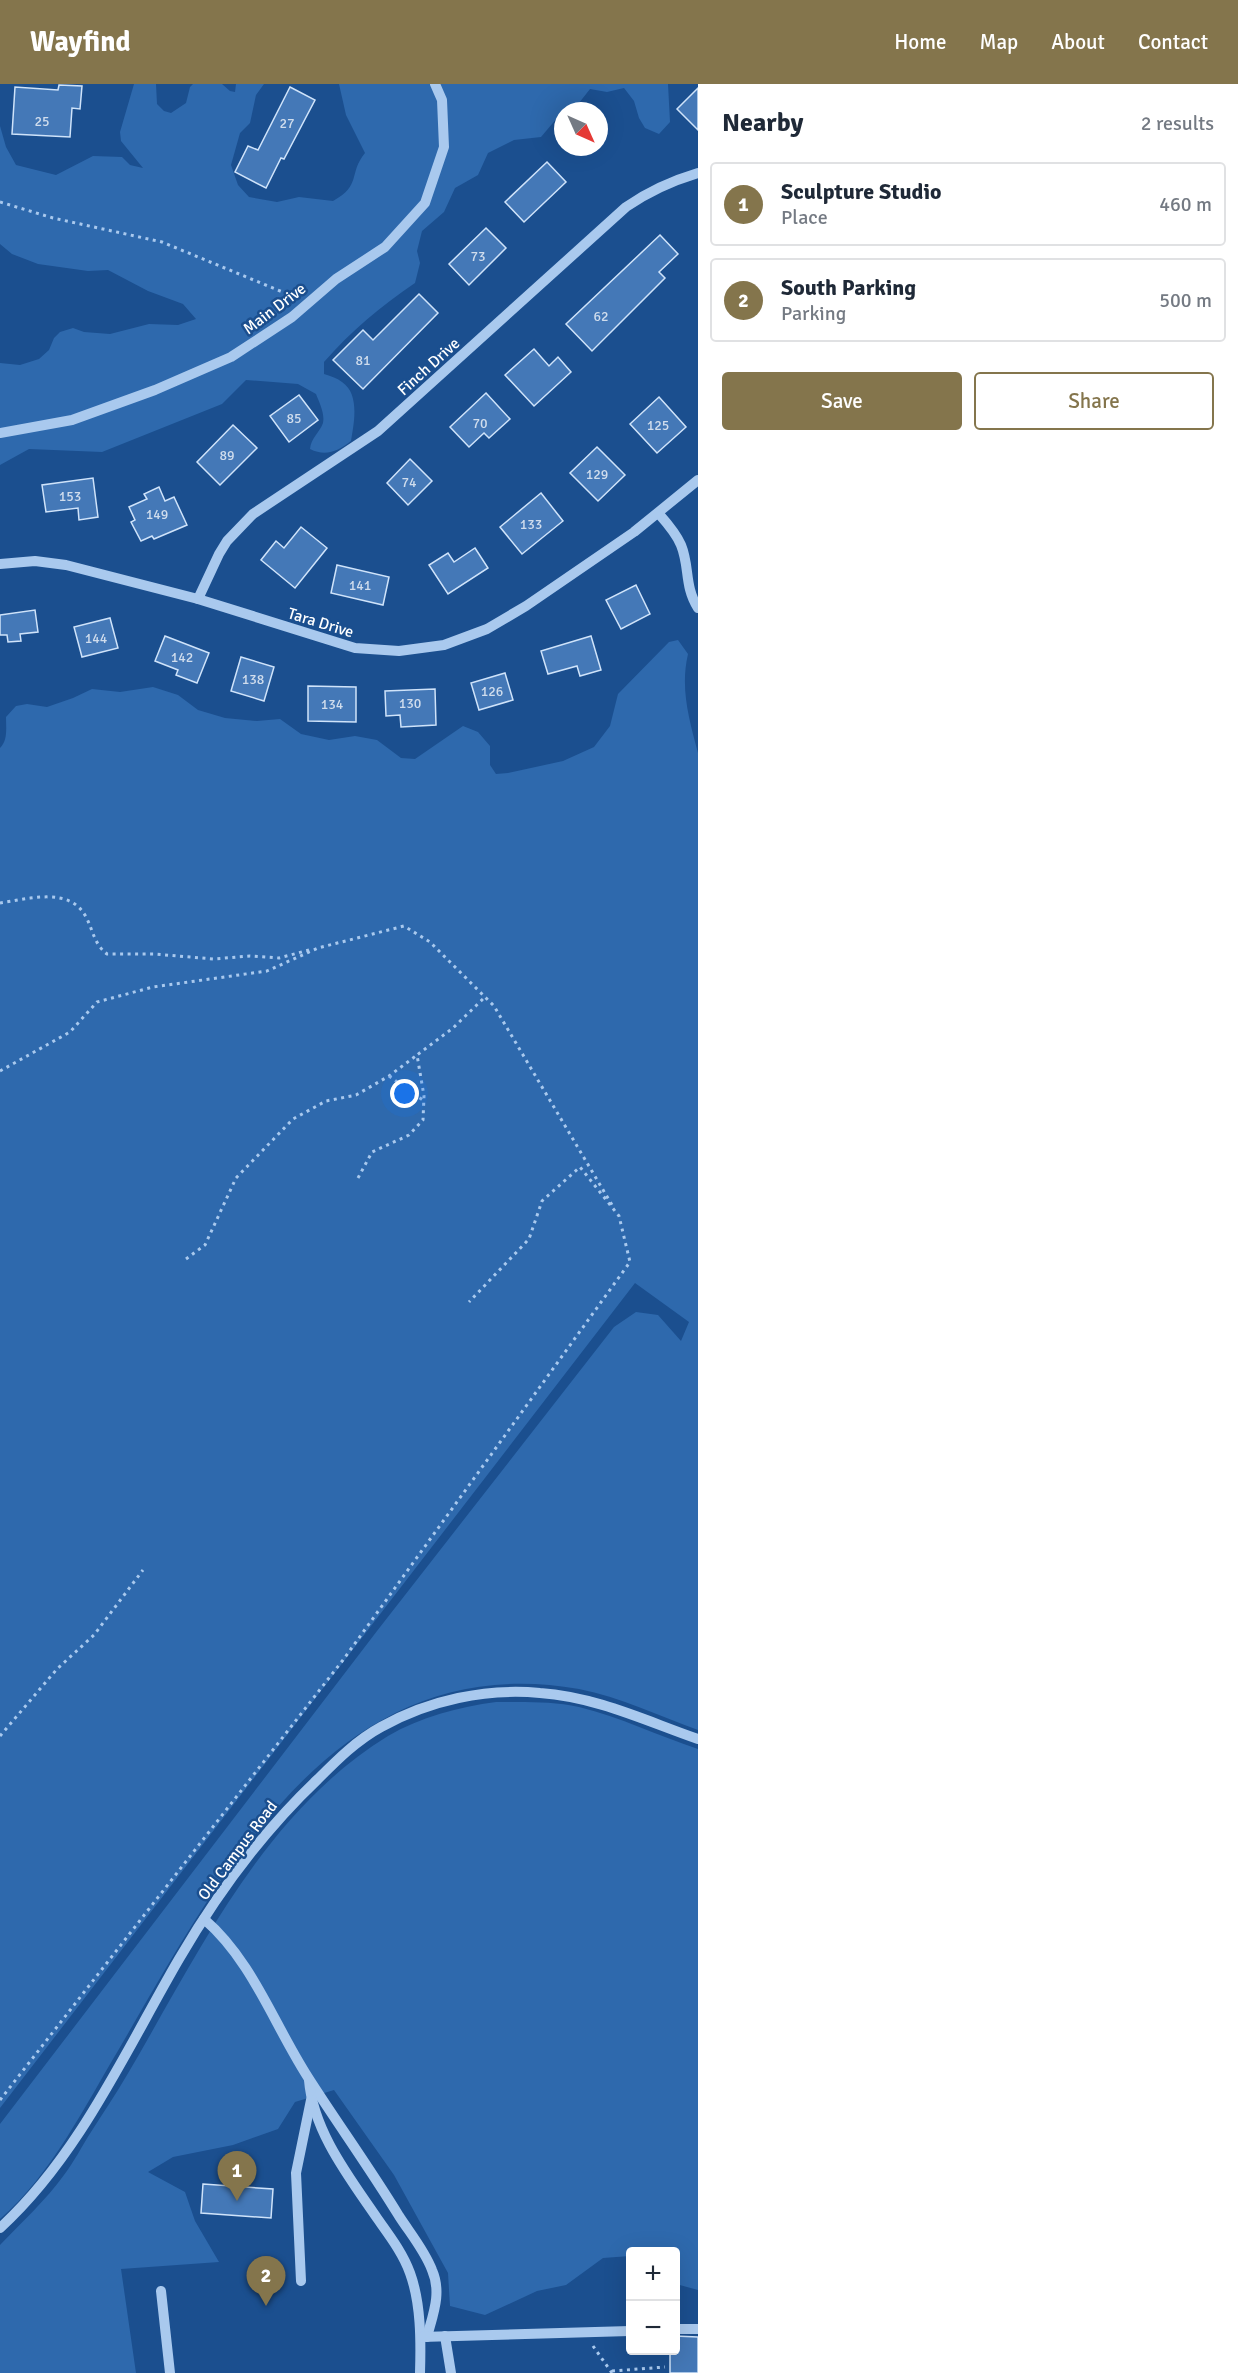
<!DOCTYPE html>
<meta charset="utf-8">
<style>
body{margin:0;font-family:Signika,sans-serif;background:#f2f2f3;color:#1f2937}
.controls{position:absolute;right:18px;bottom:18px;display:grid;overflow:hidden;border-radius:6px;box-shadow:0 6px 24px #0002}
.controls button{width:54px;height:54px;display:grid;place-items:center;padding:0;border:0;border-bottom:2px solid #e0e1e3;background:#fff;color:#1f2937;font:30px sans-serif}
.compass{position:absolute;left:554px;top:18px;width:54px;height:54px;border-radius:50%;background:#fff;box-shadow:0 6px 24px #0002;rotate:135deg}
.you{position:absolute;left:405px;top:1010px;width:21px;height:21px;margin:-15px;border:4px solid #fff;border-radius:50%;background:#1a73e8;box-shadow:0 0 0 9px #1a73e833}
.badge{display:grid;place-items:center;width:39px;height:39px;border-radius:50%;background:#84754c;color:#fff;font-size:20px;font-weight:700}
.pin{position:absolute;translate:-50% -50px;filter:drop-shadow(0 2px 3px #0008)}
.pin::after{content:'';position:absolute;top:32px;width:21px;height:18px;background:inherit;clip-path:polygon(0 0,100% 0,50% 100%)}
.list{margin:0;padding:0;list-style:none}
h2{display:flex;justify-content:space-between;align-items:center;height:78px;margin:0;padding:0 24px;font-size:26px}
h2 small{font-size:20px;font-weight:400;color:#747a83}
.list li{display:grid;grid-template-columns:39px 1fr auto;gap:18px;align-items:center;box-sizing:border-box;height:84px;margin:0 12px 12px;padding:0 12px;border:2px solid #e0e1e3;border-radius:6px}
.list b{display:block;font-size:22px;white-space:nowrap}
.list p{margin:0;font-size:20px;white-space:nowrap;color:#747a83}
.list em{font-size:20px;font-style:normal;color:#747a83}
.actions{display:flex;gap:12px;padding:18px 24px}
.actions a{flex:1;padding:14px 0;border:2px solid #84754c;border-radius:6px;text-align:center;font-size:21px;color:#84754c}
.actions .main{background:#84754c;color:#fff}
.map{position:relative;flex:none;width:698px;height:2289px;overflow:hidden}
header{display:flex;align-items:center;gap:36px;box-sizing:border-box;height:84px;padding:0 30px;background:#84754c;color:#fff}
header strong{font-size:28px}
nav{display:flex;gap:33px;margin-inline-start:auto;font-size:21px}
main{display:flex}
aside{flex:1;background:#fff}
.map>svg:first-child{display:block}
.green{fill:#2e69ad}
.building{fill:#4478b7;stroke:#cfe3fa;stroke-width:1.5}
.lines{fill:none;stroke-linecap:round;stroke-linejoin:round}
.path{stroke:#a9c9ee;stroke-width:3;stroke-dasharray:3 4.5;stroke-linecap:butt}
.minor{stroke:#a9c9ee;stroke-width:10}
.labels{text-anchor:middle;stroke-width:5;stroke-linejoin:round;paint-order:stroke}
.number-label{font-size:14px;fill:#d0dded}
.street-label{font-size:16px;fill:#fff;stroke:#1b4f8f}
</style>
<header>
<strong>Wayfind</strong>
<nav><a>Home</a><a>Map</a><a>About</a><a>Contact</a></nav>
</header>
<main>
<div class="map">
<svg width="698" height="2289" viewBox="0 0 698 2289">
<rect width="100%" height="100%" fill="#1b4f8f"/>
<g class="green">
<path d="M134,0H156L157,20L164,27L171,29L186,19L190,3L193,0H222L230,7L235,8L236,0H264L256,11L250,39L240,49L231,81L238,101L249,113L277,118L299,113L333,117C362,101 348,90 365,69L346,31L339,0H668L670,38L659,50L645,44L639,34L634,17L624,4L607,8L590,5L579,19L563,27L541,53L514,56L488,69L478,91L455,104L444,128L422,147L417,167L420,179L415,199C381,222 351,247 324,278V290C330,292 337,294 342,298C360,310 354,339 351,357C338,367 326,373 310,365C311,354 320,348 323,339C325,329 319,318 316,310L298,300L246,296L222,320L102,368L29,365L0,381V279L20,281L39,275L49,266L54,254L60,248L73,244L84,248L110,250L149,240L178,241L196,235L183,220L148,207L108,186L88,187L38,180L12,170L0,160V42L6,63L16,81L56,91L93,72L122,73L130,81L143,84L121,57L120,48Z"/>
<path d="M678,556L688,570C680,604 689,635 698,669V1646C659,1632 620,1613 579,1605C336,1562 221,1790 119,1965C85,2022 51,2091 0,2135V2040L377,1547L614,1243L636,1228L658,1231L681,1257L689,1238L635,1199L0,2024V664C8,656 6,644 6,633L16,622L27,620L47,623L73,614L92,605L120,608L153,603L178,611L198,626L225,634L257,637L280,635L301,650L329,656L355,652L377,656L401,674L415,675L463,642L478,648L490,662V681L496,690L508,689L563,677L594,663L610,642L618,610L669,558Z"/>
<path d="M496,1618C524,1618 552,1617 579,1623C621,1633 658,1652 698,1665V2206L676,2200V2168H630V2172L603,2174L566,2201L537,2207L485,2231L450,2222L448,2189L394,2091L334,2006L295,2018L278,2045L233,2061L173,2073L148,2088L185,2108L195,2137L219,2178L121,2185L136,2289H0V2161C21,2139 46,2116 64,2091C74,2078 82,2062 91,2048C103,2029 116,2010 127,1991C199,1869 263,1729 388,1652C420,1633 459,1623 496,1618Z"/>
</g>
<g class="building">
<polygon points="59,1 82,2 80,25 72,24 70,53 12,50 15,3 58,6"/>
<polygon points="290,3 315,16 284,75 281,74 266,104 235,88 248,62 258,66"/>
<polygon points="698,4 698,46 677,25"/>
<polygon points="547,78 566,98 524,138 505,118"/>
<polygon points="486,144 506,164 469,201 449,180"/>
<polygon points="660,151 678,170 659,188 665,194 592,267 566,240"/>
<polygon points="419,210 438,229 363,305 333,276 363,246 373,256"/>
<polygon points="534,265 549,282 558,273 571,288 534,322 505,291"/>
<polygon points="486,309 510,335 489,354 484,349 469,363 450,343"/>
<polygon points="299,311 318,336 289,358 270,332"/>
<polygon points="659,313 686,343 657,369 630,340"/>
<polygon points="233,341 257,364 220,401 197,378"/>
<polygon points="597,363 625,391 598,417 570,389"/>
<polygon points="410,375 432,397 408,421 387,399"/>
<polygon points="93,394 98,433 79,436 78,424 46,428 42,401"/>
<polygon points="159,403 165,417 174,413 187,441 154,455 152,452 141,457 131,438 135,436 129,423 147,415 144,410"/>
<polygon points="541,409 563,437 522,470 500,443"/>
<polygon points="301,443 327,464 295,504 261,476 276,457 284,464"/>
<polygon points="475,464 488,484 448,510 429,481 448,469 454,478"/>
<polygon points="337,481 389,493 383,521 331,509"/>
<polygon points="636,501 650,530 621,545 606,516"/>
<polygon points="35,526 38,548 20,550 21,557 8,558 7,551 0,551 0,531"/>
<polygon points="110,534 118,564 82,573 74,543"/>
<polygon points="165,552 209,569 197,599 176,591 178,586 155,577"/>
<polygon points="591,552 601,586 580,592 577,582 548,590 541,567"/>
<polygon points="241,573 274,583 264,617 231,607"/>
<polygon points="505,589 513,616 479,626 471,599"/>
<polygon points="308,602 356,603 356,638 308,637"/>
<polygon points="435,605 436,641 401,643 400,631 386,632 385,607"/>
<polygon points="203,2100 273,2105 271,2134 201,2129"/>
<polygon points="675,2252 698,2253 698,2289 670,2289 670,2266 675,2266"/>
</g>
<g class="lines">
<g class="path">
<polyline points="0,118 53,134 162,158 297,214"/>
<path d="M0,819C28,815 70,802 86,833C93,846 94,860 107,870H154L214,875L250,872L279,874L309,866"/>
<polyline points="0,987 70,948 97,918 153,903 267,887 318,864 404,842 430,858 494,922 612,1121"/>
<polyline points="389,992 424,1017"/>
<polyline points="358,1094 372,1068 409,1051 423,1036 424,1012 417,971 453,944 485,913"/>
<polyline points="186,1175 205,1161 236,1094 293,1035 326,1017 356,1011 389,992 417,971"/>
<polyline points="0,1652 57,1585 94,1551 143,1486"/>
<polyline points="0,2016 343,1576 630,1178 619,1132 580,1083 542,1117 529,1155 469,1218"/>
<polyline points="593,2262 612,2289"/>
<polyline points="612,2287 665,2283"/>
</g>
<g class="minor">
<polyline points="0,349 72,336 155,306 231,273 292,233 336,195 385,163 425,119 444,63 442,16 435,0"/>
<path d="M659,430C667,439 676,449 681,461C690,483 684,502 698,524"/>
<polyline points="0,480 35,477 66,481 198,515 355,564 399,567 444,561 487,545 526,522 634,448 698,396"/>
<path d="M198,515L219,470L227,457L253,430L378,347L626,123C649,107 671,97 698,89"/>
<path d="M204,1835C254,1878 275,1944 311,1998C340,2043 371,2086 399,2132C410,2149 425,2167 432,2186C442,2209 433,2230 427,2253"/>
<path d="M309,1996C313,2047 349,2093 377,2134C389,2151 403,2169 410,2189C421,2219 421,2257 420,2289"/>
<path d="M0,2144C79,2072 126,1966 179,1875C218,1808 262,1748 318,1695C337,1676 357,1656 381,1643C429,1616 486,1604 540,1609C597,1613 646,1637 698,1655"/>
<polyline points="301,2197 296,2089 311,2016"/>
<polyline points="161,2207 170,2289"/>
<polyline points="676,2245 698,2245"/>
<polyline points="445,2252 451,2289"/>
<polyline points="421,2253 630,2247"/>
</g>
</g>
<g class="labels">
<g class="number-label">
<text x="42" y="42">25</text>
<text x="287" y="44">27</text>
<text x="478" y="177">73</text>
<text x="601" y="237">62</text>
<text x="363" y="281">81</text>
<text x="294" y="339">85</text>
<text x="480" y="344">70</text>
<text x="658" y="346">125</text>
<text x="227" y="376">89</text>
<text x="597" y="395">129</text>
<text x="409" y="403">74</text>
<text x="70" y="417">153</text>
<text x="157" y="435">149</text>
<text x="531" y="445">133</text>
<text x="360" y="506">141</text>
<text x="96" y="559">144</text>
<text x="182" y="578">142</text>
<text x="253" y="600">138</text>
<text x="492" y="612">126</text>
<text x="410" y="624">130</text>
<text x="332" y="625">134</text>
</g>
<g class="street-label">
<text transform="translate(274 224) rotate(-37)" y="6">Main Drive</text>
<text transform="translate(428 282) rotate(-42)" y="6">Finch Drive</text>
<text transform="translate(321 538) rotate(17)" y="6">Tara Drive</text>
<text transform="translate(237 1766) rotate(-53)" y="6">Old Campus Road</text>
</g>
</g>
</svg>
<div class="controls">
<button>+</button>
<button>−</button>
</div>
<svg class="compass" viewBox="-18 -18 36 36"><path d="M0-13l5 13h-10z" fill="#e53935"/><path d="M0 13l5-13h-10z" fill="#747a83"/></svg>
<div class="you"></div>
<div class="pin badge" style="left:237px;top:2117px">1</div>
<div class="pin badge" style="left:266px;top:2222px">2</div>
</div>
<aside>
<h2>Nearby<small>2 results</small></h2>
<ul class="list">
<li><span class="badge">1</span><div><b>Sculpture Studio</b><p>Place</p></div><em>460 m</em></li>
<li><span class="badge">2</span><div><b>South Parking</b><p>Parking</p></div><em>500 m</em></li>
</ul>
<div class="actions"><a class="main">Save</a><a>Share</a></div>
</aside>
</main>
